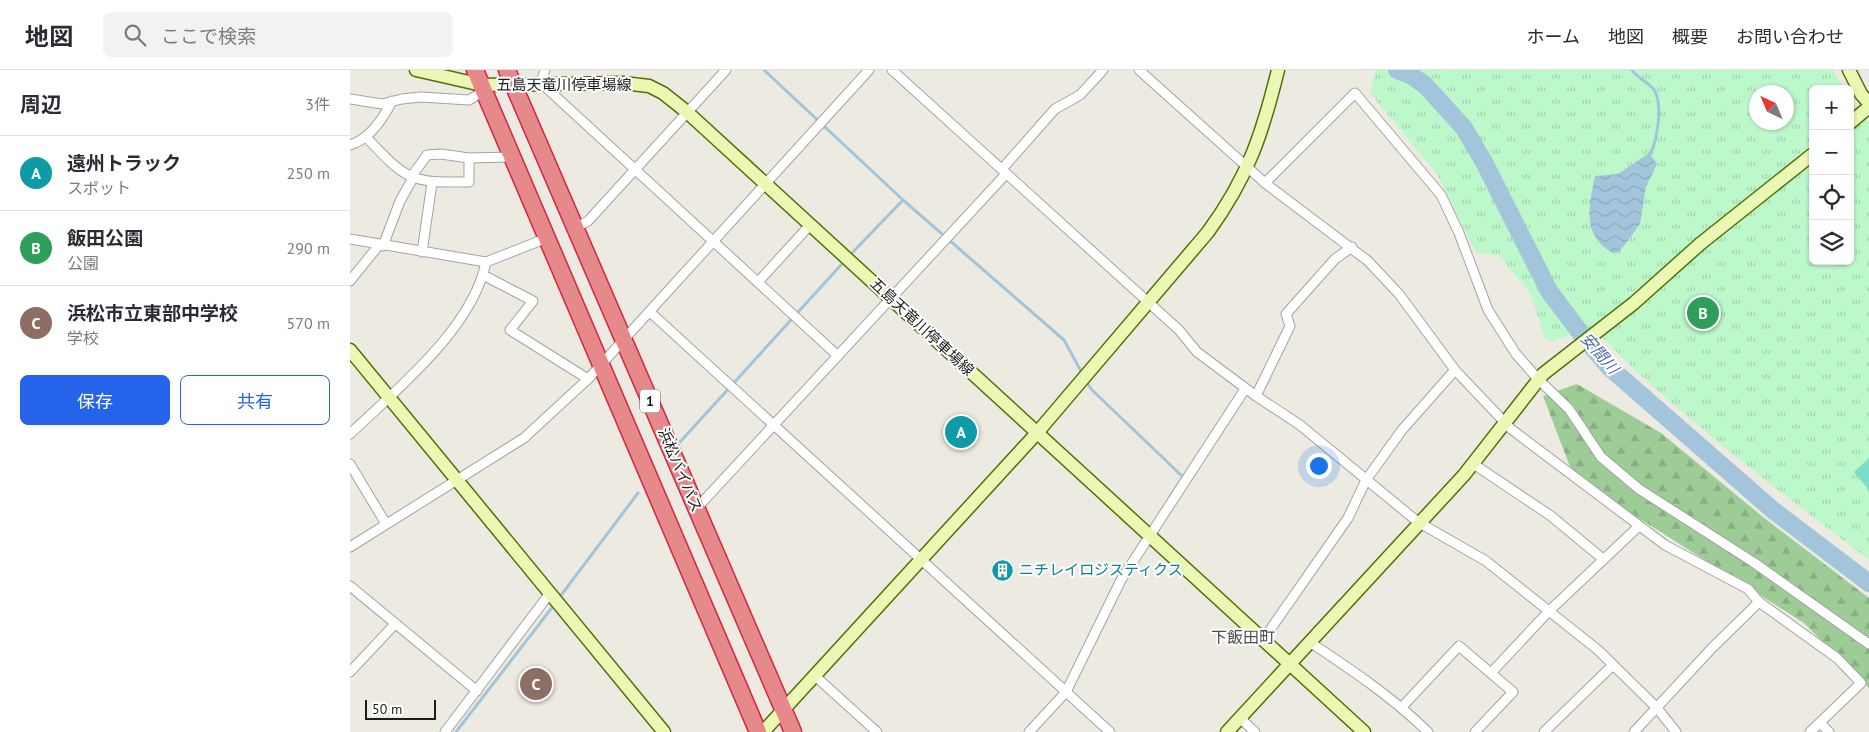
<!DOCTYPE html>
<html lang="ja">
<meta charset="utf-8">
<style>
body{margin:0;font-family:"PT Sans","Noto Sans JP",sans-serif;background:#f2f2f3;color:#2b2b33}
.controls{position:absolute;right:15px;top:15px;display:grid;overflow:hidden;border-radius:8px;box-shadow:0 1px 4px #0004}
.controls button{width:45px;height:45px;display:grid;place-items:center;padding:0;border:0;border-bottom:1px solid #e1e1e2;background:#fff;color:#2b2b33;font:25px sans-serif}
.compass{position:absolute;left:1399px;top:15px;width:45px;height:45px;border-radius:50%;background:#fff;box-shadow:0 1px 4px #0004;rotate:316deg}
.scale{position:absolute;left:15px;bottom:12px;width:71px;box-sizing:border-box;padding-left:5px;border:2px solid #1c1c1c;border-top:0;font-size:14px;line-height:18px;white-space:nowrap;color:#1c1c1c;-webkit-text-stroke:4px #fff;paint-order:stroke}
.you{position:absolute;left:968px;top:395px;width:18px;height:18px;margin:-12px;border:4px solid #fff;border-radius:50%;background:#1a73e8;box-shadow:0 0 0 8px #1a73e833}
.badge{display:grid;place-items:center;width:32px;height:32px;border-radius:50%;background:#2563eb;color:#fff;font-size:16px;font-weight:700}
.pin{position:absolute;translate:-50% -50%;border:2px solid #fff;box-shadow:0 1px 5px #0006}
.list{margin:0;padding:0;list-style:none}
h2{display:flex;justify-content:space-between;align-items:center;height:65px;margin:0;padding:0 20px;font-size:21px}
h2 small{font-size:16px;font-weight:400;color:#7c7c81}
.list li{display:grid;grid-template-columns:32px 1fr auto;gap:15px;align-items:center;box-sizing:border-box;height:75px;padding:0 20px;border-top:1px solid #e1e1e2}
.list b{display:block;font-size:19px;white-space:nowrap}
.list p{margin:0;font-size:16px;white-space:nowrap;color:#7c7c81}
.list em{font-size:16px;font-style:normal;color:#7c7c81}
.actions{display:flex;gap:10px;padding:15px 20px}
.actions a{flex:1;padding:11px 0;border:1px solid #2563eb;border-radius:8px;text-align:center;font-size:18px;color:#2563eb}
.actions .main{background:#2563eb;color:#fff}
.icon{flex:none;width:28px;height:28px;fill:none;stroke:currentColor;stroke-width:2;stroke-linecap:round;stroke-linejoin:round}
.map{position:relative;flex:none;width:1519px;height:662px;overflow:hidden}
header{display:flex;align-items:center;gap:30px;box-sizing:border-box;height:70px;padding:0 25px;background:#fff;border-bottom:1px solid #e1e1e2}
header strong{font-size:24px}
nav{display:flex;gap:28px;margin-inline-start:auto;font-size:18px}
.search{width:350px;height:45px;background:#f2f2f3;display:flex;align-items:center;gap:12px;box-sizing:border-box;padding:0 18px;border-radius:8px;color:#7c7c81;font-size:19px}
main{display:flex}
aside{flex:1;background:#fff}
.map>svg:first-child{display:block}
.forest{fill:url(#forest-firs)}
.park{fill:url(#park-tufts);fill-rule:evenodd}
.pitch{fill:#7fdcc7}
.water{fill:url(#water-waves)}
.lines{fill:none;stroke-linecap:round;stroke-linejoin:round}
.stream{stroke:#a2c5db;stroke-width:3}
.river{stroke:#a2c5db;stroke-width:18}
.street-casing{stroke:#a3a3a3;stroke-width:11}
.secondary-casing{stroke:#537006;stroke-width:15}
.highway-casing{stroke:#d42545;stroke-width:19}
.street{stroke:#fff;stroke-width:9}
.secondary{stroke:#eaf8b4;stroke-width:12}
.highway{stroke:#e5898b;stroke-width:16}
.labels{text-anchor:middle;stroke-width:4;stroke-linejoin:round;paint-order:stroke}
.shield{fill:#fff;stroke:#606060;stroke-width:1}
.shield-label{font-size:14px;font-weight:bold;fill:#1c1c1c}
.street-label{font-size:15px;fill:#1c1c1c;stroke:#fff}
.culture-label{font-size:15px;fill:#0d838f;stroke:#fff;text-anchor:start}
.water-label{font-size:16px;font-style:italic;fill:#4a6aaa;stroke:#fff}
.neighbourhood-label{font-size:16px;fill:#4f4f4f;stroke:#fff}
</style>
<header>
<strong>地図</strong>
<div class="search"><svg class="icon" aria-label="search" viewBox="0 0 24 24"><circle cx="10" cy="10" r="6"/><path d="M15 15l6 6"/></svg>ここで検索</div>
<nav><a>ホーム</a><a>地図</a><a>概要</a><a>お問い合わせ</a></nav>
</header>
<main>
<aside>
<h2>周辺<small>3件</small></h2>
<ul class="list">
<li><span class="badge" style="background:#0f9aa8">A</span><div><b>遠州トラック</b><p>スポット</p></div><em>250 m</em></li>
<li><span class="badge" style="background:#2e9e5b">B</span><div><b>飯田公園</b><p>公園</p></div><em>290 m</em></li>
<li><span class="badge" style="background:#8d6e63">C</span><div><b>浜松市立東部中学校</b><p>学校</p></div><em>570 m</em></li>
</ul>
<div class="actions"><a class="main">保存</a><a>共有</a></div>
</aside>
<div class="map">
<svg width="1519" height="662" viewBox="0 0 1519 662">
<defs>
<pattern id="forest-firs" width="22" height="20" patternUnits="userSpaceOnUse" patternTransform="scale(1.25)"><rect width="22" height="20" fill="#9dcc96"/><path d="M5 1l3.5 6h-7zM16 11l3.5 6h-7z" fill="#87af81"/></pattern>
<pattern id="park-tufts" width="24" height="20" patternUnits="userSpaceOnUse" patternTransform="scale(1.25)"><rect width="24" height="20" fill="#bdf8cb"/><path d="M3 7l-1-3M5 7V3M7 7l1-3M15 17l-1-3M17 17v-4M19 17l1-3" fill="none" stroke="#a2d4ae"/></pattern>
<pattern id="water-waves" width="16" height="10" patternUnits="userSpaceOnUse" patternTransform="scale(1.25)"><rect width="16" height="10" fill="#a2c5db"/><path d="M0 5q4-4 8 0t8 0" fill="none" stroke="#8ba9bb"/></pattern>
</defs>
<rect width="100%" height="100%" fill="#edebe1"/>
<polygon class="forest" points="1227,314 1311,363 1413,447 1519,528 1519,618 1454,553 1224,407 1193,326"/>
<path class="park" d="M1026,0H1483L1494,19H1463V191H1500V27L1519,53V490C1426,418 1331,349 1249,264H1222L1201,272L1195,267L1179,221L1148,185L1126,183L1087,104L1020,23ZM1406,22H1436V52H1406Z"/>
<polygon class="pitch" points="1519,388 1519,420 1504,402"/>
<path class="water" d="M1299,83L1307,94L1296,117L1290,154L1270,181L1263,183C1231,165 1239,136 1245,106L1268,104Z"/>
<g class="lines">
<g class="stream">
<polyline points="414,0 553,130 714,270 732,303"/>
<path d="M1282,0C1287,8 1300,13 1305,21C1313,39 1307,67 1301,84"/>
<polyline points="502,183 553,130"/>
<polyline points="736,311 741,319 833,407 819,428"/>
<polyline points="330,372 491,195"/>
<polyline points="209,528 288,423"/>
<polyline points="106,662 204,535"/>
</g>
<polyline class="river" points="1047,0 1062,6 1075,15 1114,58 1135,94 1199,221 1232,265 1259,297 1424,441 1519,513"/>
<defs>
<g id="street">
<polyline points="195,0 191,13 488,286"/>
<polyline points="542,0 829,260 847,282 906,326 950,355 1068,452 1136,491 1248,580 1307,638 1326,662"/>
<polyline points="789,0 915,113 1018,191 1049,224 1105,300 1161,359 1315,475 1398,519 1409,532 1487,588 1511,613 1460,662"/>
<polyline points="0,29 32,34 52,29 71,27 119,30 134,21"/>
<path d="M16,67C57,110 59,113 119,112V88"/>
<path d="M0,75C20,69 33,49 42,31"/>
<polyline points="652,99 705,39 730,25 753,0"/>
<polyline points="61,107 77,85 91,84 119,88 163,87"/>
<polyline points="915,113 1005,23 1091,125 1109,163 1138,240 1166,284 1188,309 1219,339 1251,387 1289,419 1403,492 1519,574"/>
<polyline points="225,158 238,151 376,0"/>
<polyline points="0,169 136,192 197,168"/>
<polyline points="33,176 50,131 63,108"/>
<polyline points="72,182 82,113"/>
<polyline points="133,205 183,231 160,260 238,309"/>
<polyline points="0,211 29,175"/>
<polyline points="408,212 460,155"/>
<polyline points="300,242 760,662"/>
<polyline points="906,326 940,256 936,244 985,189 1002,177"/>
<path d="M0,364C47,319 123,258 136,192"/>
<polyline points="1122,393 1201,446 1253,489"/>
<polyline points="0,394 36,454"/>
<polyline points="346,439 656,104"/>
<polyline points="0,477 174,368 238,309 519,0"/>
<polyline points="0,516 127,621"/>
<polyline points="913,570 998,448 1016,410 1052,360 1105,300"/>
<path d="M961,573C1002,600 1042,627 1078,662"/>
<polyline points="0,602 45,554"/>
<polyline points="1141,603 1198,542 1289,456"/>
<polyline points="464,605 527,662"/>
<polyline points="1052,637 1109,576 1163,622 1125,662"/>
<polyline points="890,648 905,662"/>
<polyline points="1470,653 1479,662"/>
<polyline points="95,662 200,523"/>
<polyline points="679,662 716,622 771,510 895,319"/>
<polyline points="1194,662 1263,595"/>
<polyline points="1284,662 1362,578 1409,532"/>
</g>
<g id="secondary">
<polyline points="66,0 132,15 273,13 299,16 313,23 337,42 1014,662"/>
<polyline points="1499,0 1511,24 1519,33"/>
<polyline points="1500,53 1519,37"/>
<polyline points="0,280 314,662"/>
<path d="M413,662L686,364L858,162C898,107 912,65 928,0"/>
<polyline points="877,662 1114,405 1193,304 1284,233 1350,174 1463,84"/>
</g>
<g id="highway">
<polyline points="125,0 408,662"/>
<polyline points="157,0 443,662"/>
</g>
</defs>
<use href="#street" class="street-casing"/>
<use href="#secondary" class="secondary-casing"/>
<use href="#highway" class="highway-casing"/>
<use href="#street" class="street"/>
<use href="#secondary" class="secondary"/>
<use href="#highway" class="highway"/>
</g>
<defs>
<symbol id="building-disc" viewBox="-11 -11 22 22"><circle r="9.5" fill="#0f9aa8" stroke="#fff"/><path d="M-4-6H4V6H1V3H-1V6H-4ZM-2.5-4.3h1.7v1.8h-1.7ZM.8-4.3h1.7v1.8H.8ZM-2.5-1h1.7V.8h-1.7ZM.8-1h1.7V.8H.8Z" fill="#fff"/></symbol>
</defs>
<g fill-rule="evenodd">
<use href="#building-disc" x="640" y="488" width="25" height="25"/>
</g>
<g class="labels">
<rect class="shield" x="290" y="319.5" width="20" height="23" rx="4"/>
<g class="shield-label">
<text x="300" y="336">1</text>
</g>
<g class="street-label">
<text x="214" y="20">五島天竜川停車場線</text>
<text transform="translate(572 257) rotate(43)" y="5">五島天竜川停車場線</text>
<text transform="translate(330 400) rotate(67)" y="5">浜松バイパス</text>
</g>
<g class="culture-label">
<text x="669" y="505">ニチレイロジスティクス</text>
</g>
<g class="water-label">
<text transform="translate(1250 283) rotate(49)" y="6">安間川</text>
</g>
<g class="neighbourhood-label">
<text x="893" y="573">下飯田町</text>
</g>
</g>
</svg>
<div class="controls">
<button>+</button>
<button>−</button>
<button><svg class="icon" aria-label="locate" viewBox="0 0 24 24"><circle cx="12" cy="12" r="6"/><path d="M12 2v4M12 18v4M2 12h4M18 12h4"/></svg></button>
<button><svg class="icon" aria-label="layers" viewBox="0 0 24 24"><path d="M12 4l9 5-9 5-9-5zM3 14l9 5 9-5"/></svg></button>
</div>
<svg class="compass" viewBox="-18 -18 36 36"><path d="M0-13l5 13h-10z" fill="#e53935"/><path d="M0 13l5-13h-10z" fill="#7c7c81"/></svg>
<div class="scale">50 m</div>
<div class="you"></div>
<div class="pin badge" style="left:611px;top:362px;background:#0f9aa8">A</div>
<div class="pin badge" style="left:1353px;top:243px;background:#2e9e5b">B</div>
<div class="pin badge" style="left:186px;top:614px;background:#8d6e63">C</div>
</div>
</main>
